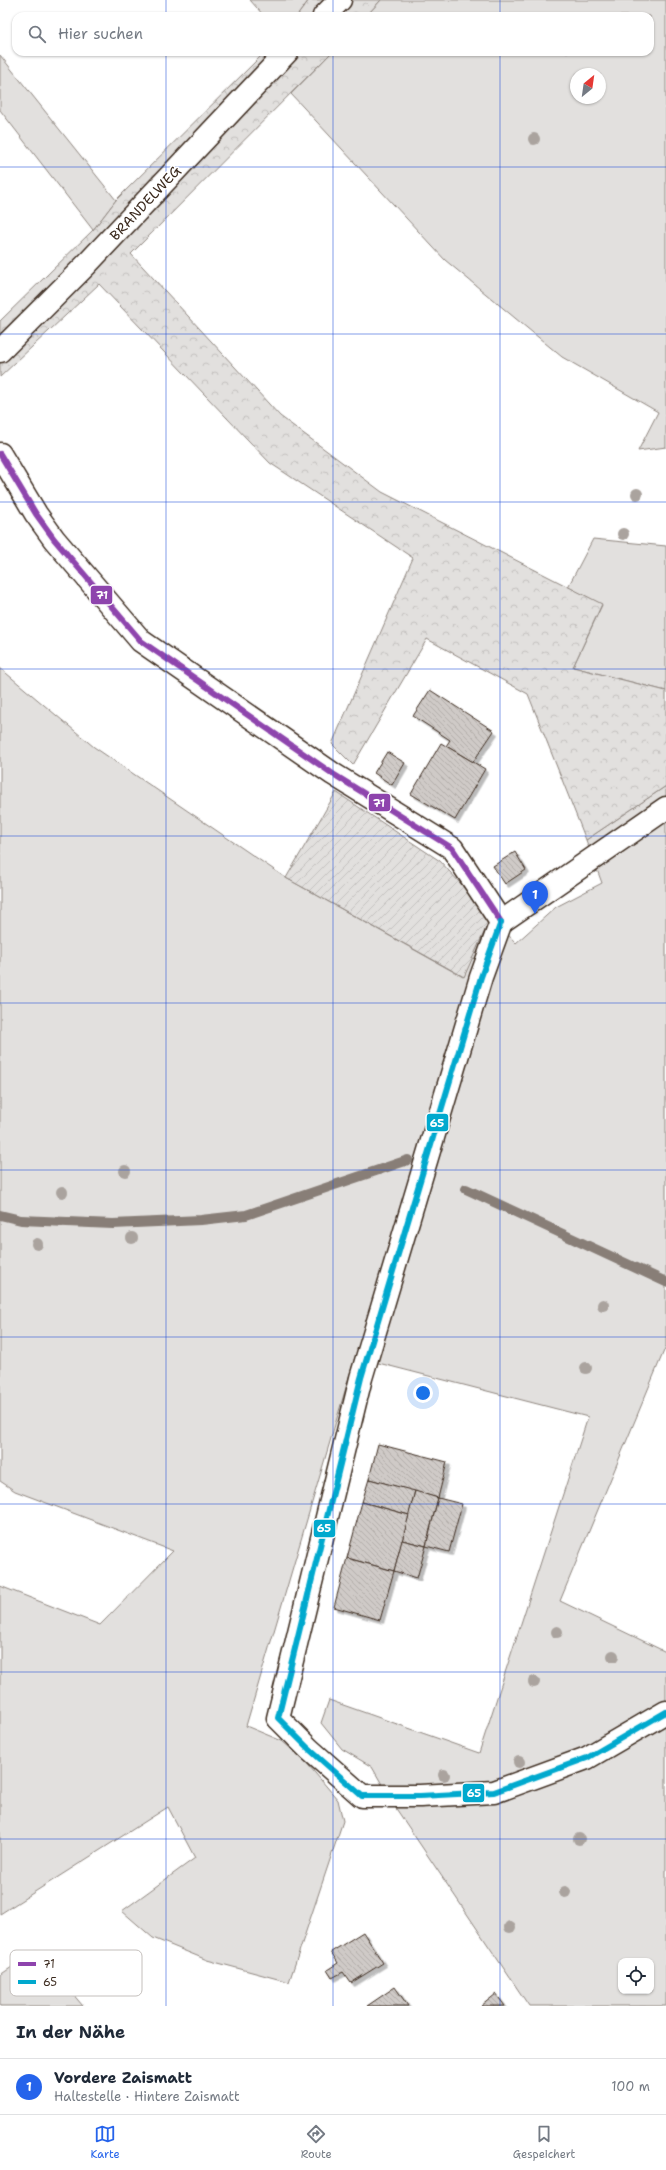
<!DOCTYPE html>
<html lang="de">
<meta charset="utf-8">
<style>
body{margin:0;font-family:"Shantell Sans",sans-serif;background:#f2f2f3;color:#1f2937}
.controls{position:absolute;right:12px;bottom:12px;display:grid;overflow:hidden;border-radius:8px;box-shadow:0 1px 3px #0004}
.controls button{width:36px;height:36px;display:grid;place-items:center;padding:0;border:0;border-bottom:1px solid #e0e1e3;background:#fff;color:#1f2937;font:20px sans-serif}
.compass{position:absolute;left:570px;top:68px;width:36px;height:36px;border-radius:50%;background:#fff;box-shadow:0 1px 3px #0004;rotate:29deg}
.you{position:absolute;left:423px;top:1393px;width:14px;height:14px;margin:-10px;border:3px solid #fff;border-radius:50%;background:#1a73e8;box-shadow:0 0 0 6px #1a73e833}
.badge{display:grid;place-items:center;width:26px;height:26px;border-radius:50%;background:#2563eb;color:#fff;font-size:13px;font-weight:700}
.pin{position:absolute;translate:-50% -33px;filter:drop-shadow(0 1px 2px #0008)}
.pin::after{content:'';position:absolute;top:21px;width:14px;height:12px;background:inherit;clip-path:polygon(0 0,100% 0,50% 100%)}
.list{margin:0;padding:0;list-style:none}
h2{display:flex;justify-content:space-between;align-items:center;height:52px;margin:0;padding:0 16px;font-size:17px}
h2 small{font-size:13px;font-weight:400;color:#747a83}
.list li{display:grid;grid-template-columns:26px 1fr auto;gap:12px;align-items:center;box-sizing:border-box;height:56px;padding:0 16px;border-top:1px solid #e0e1e3}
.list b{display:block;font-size:15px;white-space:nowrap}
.list p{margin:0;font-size:13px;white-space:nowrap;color:#747a83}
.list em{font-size:13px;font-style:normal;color:#747a83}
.icon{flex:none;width:22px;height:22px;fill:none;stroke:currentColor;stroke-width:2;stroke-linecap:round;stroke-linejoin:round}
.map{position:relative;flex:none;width:666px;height:2006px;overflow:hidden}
.search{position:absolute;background:#fff;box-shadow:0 1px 3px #0004;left:12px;right:12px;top:12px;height:44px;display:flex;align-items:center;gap:10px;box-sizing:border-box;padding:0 14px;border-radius:12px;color:#747a83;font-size:15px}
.sheet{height:108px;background:#fff}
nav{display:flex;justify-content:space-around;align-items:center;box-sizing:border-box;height:56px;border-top:1px solid #e0e1e3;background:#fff;font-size:11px;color:#747a83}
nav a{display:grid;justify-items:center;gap:2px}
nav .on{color:#2563eb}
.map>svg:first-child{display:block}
.grass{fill:#e2e0de;stroke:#8e857e;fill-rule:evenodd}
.forest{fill:url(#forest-crowns);stroke:#8e857e}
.garden{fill:url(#garden-furrows);stroke:#8e857e}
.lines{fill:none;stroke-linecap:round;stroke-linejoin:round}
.stream{stroke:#887e77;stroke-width:10}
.building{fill:url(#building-back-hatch);stroke:#3b2a1e;filter:url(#shadow)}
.street-casing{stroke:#3b2a1e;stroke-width:25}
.street{stroke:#fff;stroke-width:22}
.bus-1-casing{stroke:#fff;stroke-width:9}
.bus-2-casing{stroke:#fff;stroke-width:9}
.bus-1{stroke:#8e44ad;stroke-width:6}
.bus-2{stroke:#00a9ce;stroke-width:6}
.tree{fill:#aaa39e}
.grid{fill:none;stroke:#1d4ed8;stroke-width:1;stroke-opacity:0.55}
.labels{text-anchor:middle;stroke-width:3;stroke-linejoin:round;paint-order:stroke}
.street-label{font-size:14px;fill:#3b2a1e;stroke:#fff}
.key{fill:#fff;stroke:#c4bfbc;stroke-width:1}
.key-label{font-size:11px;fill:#3b2a1e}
.line-badge{stroke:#fff;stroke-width:1.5}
.badge-label{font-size:11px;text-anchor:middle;font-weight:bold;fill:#fff}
</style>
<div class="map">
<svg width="666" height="2006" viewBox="0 0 666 2006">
<defs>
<pattern id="forest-crowns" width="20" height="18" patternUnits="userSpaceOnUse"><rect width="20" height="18" fill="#e2e0de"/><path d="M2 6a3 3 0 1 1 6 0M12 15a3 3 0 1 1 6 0" fill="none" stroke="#c3c0be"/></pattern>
<pattern id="garden-furrows" width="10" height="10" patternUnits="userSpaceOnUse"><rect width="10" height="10" fill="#e2e0de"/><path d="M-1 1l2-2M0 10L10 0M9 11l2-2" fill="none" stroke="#c3c0be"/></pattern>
<pattern id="building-back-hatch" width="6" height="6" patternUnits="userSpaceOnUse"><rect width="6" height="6" fill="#cfcac7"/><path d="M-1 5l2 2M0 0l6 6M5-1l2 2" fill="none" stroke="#b3aeaa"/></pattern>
<filter id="shadow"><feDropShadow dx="3.5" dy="3.5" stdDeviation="0" flood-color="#0004"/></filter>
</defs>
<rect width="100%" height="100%" fill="#fff"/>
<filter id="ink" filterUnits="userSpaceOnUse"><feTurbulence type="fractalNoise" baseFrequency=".025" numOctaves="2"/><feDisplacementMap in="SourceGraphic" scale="8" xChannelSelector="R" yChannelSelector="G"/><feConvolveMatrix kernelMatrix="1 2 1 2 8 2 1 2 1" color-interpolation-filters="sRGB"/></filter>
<g filter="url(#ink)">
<g class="grass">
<polygon points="250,0 309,0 297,16 264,16"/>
<path d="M381,0H666V447L638,451L658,412L562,357L445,260L291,94L332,52H650V16H366ZM576,74H600V98H576Z"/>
<polygon points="0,55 116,200 93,230 0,110"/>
<polygon points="593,539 666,546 666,691 573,667 602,605 568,587"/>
<path d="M0,668L94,747L286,878L463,977L491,917L516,943L556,907L602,883L586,840L666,786V1346L560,1601L666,1652V2006H529L395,1807L372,1767L342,1749L321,1723L329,1700L479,1753L588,1417L355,1357L246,1726L282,1741L304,1760L338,1800L343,1821L289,1982L207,1960L153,1938L122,1911L195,1858L168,1807L0,1914V1586L100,1625L173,1551L15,1491L0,1481ZM621,1961H651V1991H621Z"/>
<polygon points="36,1951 83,2006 0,2006 0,1975"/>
</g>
<g class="forest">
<polygon points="309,0 381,0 366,16 297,16"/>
<polygon points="265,52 332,52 131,254 280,416 382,492 602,604 573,667 666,691 666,786 586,840 528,694 427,639 353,765 332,744 413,558 270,463 99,284 0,377 0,321 93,230 116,200"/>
</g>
<polygon class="garden" points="336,792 440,861 491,917 464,977 286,878"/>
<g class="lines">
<g class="stream">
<polyline points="466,1189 666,1282"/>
<polyline points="0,1215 21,1220 113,1224 201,1220 246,1215 408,1160"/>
</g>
</g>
<g class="building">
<polygon points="430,690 494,731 473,762 446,746 450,740 413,716"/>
<polygon points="441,743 485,769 455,820 411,794"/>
<polygon points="387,752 405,763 392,785 374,773"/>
<polygon points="515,852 526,870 505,884 493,866"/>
<polygon points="378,1444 447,1462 438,1498 369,1479"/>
<polygon points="369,1479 415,1491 409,1515 362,1502"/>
<polygon points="415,1491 438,1498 426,1546 402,1540"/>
<polygon points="438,1498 462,1504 449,1552 426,1546"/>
<polygon points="362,1502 409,1515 394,1571 347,1558"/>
<polygon points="402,1540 426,1546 417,1578 394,1571"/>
<polygon points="347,1558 394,1571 380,1620 334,1607"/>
<polygon points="363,1932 383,1963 351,1983 343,1972 332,1978 327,1970 338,1963 331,1952"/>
<polygon points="395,1987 408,2006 367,2006"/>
<polygon points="496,1994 505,2006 481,2006"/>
</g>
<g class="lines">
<defs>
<g id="street">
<polyline points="324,16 340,0"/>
<polyline points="0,351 86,265 287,52"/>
<polyline points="0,454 36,514 54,539 141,641 333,774 452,848 501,922"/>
<polyline points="501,922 481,977 361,1378 278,1718 309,1749 362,1796 420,1796 494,1792 587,1758 666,1712"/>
<polyline points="501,922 666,808"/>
</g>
</defs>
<use href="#street" class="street-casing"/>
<use href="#street" class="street"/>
<defs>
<polyline id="bus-1" points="0,454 36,514 54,539 141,641 333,774 452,848 501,922"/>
<polyline id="bus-2" points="501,922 481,977 361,1378 278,1718 309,1749 362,1796 420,1796 494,1792 587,1758 666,1712"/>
</defs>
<use href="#bus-1" class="bus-1-casing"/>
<use href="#bus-2" class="bus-2-casing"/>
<use href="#bus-1" class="bus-1"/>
<use href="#bus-2" class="bus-2"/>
</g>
<g class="tree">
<circle cx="534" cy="139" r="6"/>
<circle cx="637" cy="494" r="6"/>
<circle cx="623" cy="534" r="6"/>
<circle cx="125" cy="1171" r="6"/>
<circle cx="62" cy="1192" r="6"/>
<circle cx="132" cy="1238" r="6"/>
<circle cx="37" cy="1244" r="6"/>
<circle cx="603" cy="1305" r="6"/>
<circle cx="586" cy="1368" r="6"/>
<circle cx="557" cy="1632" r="6"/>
<circle cx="613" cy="1656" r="6"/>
<circle cx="534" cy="1682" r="6"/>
<circle cx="519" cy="1762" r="6"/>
<circle cx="444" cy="1775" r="6"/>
<circle cx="579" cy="1839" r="6"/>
<circle cx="565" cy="1892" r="6"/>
<circle cx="510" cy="1927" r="6"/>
</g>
</g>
<path class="grid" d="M166,0V16M333,0V16M500,0V16M166,52V2006M333,52V2006M500,52V2006M0,167H666M0,334H666M0,502H666M0,669H666M0,836H666M0,1003H666M0,1170H666M0,1337H666M0,1504H666M0,1672H666M0,1839H666"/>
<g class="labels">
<g class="street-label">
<text transform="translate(145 203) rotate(-47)" y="5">BRANDELWEG</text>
</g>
</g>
<rect x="10" y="1950" width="132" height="46" rx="6" class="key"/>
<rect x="18" y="1962" width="18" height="4" fill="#8e44ad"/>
<rect x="18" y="1980" width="18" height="4" fill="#00a9ce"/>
<g class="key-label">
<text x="43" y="1968">71</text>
<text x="43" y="1986">65</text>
</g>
<g class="line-badge">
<rect x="90" y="585" width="23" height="20" rx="4" fill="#8e44ad"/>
<rect x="368" y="793" width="23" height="19" rx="4" fill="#8e44ad"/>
<rect x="426" y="1113" width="23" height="19" rx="4" fill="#00a9ce"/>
<rect x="313" y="1519" width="23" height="19" rx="4" fill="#00a9ce"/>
<rect x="462" y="1783" width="23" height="20" rx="4" fill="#00a9ce"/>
</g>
<g class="badge-label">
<text x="102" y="599">71</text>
<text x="379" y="807">71</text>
<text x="437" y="1127">65</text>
<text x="324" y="1532">65</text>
<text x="474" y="1797">65</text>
</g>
</svg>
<div class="controls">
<button><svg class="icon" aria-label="locate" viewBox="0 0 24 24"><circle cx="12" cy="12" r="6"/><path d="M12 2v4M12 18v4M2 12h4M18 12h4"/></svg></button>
</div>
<svg class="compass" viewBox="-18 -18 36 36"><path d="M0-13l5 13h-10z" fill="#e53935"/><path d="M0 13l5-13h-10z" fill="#747a83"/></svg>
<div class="you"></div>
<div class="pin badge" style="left:535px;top:914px">1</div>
<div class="search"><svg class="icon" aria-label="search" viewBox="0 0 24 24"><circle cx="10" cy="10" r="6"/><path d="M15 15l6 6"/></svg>Hier suchen</div>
</div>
<section class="sheet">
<h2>In der Nähe<small></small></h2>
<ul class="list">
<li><span class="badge">1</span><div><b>Vordere Zaismatt</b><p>Haltestelle · Hintere Zaismatt</p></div><em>100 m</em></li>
</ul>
</section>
<nav>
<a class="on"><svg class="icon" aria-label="map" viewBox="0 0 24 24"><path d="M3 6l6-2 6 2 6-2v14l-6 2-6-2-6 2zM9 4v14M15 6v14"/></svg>Karte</a>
<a><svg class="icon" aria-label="directions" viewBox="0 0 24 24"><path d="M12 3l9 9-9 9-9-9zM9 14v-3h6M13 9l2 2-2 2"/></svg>Route</a>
<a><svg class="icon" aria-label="saved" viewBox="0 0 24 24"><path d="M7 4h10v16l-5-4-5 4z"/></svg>Gespeichert</a>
</nav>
